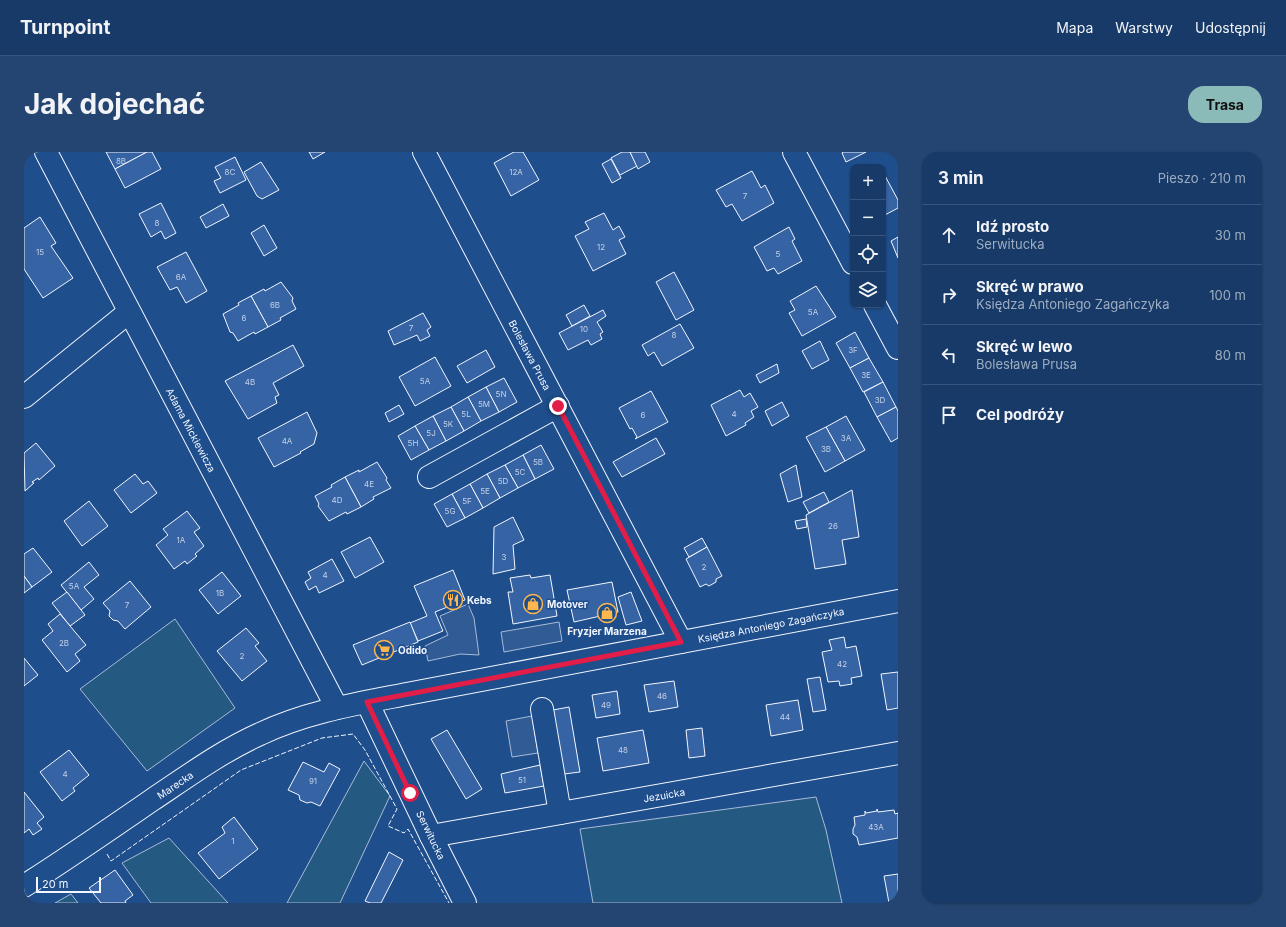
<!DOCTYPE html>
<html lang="pl">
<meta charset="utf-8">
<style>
body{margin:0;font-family:Inter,sans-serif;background:#244571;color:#f1f3f6}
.controls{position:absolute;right:12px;top:12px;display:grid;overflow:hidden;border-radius:8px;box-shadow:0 1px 3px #0004}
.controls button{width:36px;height:36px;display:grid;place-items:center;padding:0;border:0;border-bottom:1px solid #36547d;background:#173a69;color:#f1f3f6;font:20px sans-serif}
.scale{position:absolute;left:12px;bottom:10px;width:65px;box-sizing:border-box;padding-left:4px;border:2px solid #f2f6ff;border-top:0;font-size:11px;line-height:14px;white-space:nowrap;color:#f2f6ff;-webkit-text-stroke:3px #1f4e8c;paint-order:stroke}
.stop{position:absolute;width:12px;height:12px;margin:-9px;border:3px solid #e11d48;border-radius:50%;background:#fff}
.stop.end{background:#e11d48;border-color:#fff;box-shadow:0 1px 4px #0008}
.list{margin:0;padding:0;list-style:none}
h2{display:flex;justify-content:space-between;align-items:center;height:52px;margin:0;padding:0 16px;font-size:17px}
h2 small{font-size:13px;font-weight:400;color:#9eadc0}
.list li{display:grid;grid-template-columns:26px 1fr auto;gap:12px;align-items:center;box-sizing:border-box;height:60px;padding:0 16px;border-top:1px solid #36547d}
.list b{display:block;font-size:15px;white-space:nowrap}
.list p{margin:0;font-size:13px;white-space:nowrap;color:#9eadc0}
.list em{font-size:13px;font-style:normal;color:#9eadc0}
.icon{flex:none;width:22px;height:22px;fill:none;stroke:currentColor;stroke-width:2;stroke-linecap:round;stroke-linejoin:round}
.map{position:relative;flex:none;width:874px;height:751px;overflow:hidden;border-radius:16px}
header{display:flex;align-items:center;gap:24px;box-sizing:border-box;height:56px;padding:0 20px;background:#173a69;border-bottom:1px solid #36547d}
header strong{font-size:19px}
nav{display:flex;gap:22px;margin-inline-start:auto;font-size:14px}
.intro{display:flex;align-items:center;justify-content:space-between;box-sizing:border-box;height:96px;padding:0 24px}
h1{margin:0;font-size:28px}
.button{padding:10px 18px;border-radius:16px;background:#8bbbb9;color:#111;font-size:14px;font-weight:700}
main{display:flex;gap:24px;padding:0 24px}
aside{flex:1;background:#173a69;border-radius:16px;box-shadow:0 1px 3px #0004}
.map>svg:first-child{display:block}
.green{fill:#245a82;stroke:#a8bbd7}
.parking{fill:#305b95;stroke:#a8bbd7}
.building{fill:#3563a3;stroke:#f2f6ff}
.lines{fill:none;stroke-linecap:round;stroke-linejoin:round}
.minor-casing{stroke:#f2f6ff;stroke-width:24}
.minor{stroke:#1f4e8c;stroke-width:22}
.fence{stroke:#f2f6ff;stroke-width:1;stroke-dasharray:5 2;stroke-linecap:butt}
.route{stroke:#e11d48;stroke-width:5}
.labels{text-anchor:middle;stroke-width:3;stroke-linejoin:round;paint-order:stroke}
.number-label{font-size:8px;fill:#c3d1e8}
.street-label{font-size:10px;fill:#f2f6ff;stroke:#1f4e8c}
.poi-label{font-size:10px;font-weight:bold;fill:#f2f6ff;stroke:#1f4e8c;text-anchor:start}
</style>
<header>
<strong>Turnpoint</strong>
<nav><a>Mapa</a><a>Warstwy</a><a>Udostępnij</a></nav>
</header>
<div class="intro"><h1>Jak dojechać</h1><a class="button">Trasa</a></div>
<main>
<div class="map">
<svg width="874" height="751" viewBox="0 0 874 751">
<rect width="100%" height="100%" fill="#1f4e8c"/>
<g class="green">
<polygon points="151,467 211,556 123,619 56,537"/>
<polygon points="340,609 366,644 316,751 263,751"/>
<polygon points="792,645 802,678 818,751 569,751 556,677"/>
<polygon points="145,686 204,751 127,751 98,711"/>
<polygon points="47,742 54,751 31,751"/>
</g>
<g class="parking">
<polygon points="444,452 450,466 455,503 436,502 404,509 401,494 424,483 416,464"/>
<polygon points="535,470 538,489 480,500 477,480"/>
<polygon points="508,564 514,601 488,605 482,569"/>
</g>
<g class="building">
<polygon points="82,0 123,0 91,17"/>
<polygon points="123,0 128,0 137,17 101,36 91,17"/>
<polygon points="285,0 301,0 289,7"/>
<polygon points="490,0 499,0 515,28 487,44 470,11"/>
<polygon points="598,0 606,0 613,14 596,23 587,6"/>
<polygon points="606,0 621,0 626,10 614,17"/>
<polygon points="819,0 842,0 822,10 818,1"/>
<polygon points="211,5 222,28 196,41 190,29 197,26 191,15"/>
<polygon points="587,7 597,26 588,31 578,12"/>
<polygon points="237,10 255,38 238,47 233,44 220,20"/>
<polygon points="728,19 737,36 741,33 750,51 718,69 708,52 702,55 692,38"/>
<polygon points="860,22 874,48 874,56 859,64"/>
<polygon points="137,51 152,81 141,87 137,79 127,85 115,62"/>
<polygon points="199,52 205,64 182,76 176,65"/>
<polygon points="580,61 589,78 595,74 601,85 595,88 602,102 569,119 551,84 565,77 561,70"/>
<polygon points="16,65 32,91 27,94 49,126 19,146 0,117 0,76"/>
<polygon points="240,73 253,96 240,104 227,81"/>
<polygon points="765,75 771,87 768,89 778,109 754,122 750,116 743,119 730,95"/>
<polygon points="874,85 874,106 867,89"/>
<polygon points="162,100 183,139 162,151 153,135 146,138 133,115"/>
<polygon points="650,120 670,158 652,168 632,130"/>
<polygon points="257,130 269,146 268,149 272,157 256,166 257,168 244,175 227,144 240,137 241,139"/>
<polygon points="792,134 812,165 778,184 765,161 771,158 766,149"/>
<polygon points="227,144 244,175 231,182 230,180 214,189 209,181 206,180 199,162 215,153 214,151"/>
<polygon points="560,153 566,164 548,174 542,163"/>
<polygon points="579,158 582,164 573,170 579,180 576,182 578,187 567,193 564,188 544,198 535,181"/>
<polygon points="399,161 407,175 403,178 406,184 396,189 393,183 370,193 364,179"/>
<polygon points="656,172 670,196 638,214 630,200 624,204 618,193"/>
<polygon points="831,180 845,206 826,216 812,191"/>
<polygon points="796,189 805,208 788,217 778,199"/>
<polygon points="269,193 280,214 249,231 255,243 251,245 253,251 224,267 201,229"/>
<polygon points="462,198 471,215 443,231 433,214"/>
<polygon points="411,205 427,234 391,254 375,225"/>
<polygon points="845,206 859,230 839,240 826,216"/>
<polygon points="753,212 755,221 736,231 732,223"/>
<polygon points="480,226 493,250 475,260 462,235"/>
<polygon points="859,230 872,255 853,265 840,240"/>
<polygon points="462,235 475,260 457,269 444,245"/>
<polygon points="716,238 720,245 726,241 734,255 727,259 730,265 721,271 722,273 702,284 687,253"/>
<polygon points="627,239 644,270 611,287 613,285 608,276 606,277 595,256"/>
<polygon points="444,245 457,269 440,279 427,255"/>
<polygon points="758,250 765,264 748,274 741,259"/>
<polygon points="375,253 380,262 365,270 361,261"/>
<polygon points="427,255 440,279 422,289 409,264"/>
<polygon points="872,255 874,259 874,286 867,290 853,265"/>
<polygon points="283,260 293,281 290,292 276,300 277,301 250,315 234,286"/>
<polygon points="409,264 422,289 405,298 391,274"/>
<polygon points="822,264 841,298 821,309 802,275"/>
<polygon points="391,274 405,298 387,308 374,284"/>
<polygon points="802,275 821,309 801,320 782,285"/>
<polygon points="632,286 641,302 598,325 589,310"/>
<polygon points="12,291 31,314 15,328 14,326 8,330 10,331 1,339 0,301"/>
<polygon points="517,293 530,317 511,327 499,303"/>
<polygon points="499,303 511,327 494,336 481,313"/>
<polygon points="353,310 363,326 362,328 367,336 349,345 350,347 337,355 321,325 335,318 335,320"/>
<polygon points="481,313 494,336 476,346 463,322"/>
<polygon points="772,313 778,345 764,350 756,322"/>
<polygon points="111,322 119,332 124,329 133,341 107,361 90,338"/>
<polygon points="463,322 476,346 459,356 446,332"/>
<polygon points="321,325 337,355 323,362 322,360 305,369 294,354 295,352 291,344 308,335 307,333"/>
<polygon points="446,332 459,356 441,366 428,342"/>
<polygon points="828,338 835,385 818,388 822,412 791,417 782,363"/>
<polygon points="800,340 805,350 785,361 779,350"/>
<polygon points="428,342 441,366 423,375 410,352"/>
<polygon points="65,349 84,374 58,394 40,369"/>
<polygon points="163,359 176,376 170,380 180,394 171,402 173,404 163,412 161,409 150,417 132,393 144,383 139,377"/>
<polygon points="489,365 500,388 489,393 491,417 469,422 470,375"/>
<polygon points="782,367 783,375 773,377 771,369"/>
<polygon points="346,385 360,410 331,426 317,400"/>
<polygon points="678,386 683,395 665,405 660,396"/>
<polygon points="683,395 698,424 692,427 692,430 685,434 682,432 676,435 662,407"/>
<polygon points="9,396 28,420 8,435 0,424 0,402"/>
<polygon points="308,407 320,429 295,441 292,434 285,438 281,430 287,426 284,420"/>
<polygon points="65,410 75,423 60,435 70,447 57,458 37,433"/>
<polygon points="429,418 441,448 411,460 419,479 394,489 386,471 403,464 390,434"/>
<polygon points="198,420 217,444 194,462 175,438"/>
<polygon points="506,423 507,426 526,423 533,464 489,472 484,440 489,440 486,426"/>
<polygon points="0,424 8,435 0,441"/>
<polygon points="106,429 127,455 101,477 94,469 89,468 85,464 86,459 79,451"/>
<polygon points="588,430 594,460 550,470 543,438"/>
<polygon points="43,440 61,463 46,474 28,451"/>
<polygon points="607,440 618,469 602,473 594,445"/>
<polygon points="36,462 62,493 51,502 56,509 43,520 18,488 29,479 24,472"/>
<polygon points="386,470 394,490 338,513 329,493"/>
<polygon points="222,476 235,491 231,494 243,509 218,529 193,499"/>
<polygon points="820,485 822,496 832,494 838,524 827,526 828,532 816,534 815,529 804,530 798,500 808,498 805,488"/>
<polygon points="0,506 14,523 0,534"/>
<polygon points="874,520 874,556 863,558 857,522"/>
<polygon points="796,525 802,558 789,560 783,527"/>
<polygon points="650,529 654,555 625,560 620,533"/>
<polygon points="593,539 596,562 572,566 568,543"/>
<polygon points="774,548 779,578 747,584 742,553"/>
<polygon points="545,555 556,620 540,622 529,558"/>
<polygon points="678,576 681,604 665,606 662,578"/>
<polygon points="423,578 458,637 442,647 407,587"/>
<polygon points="619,578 625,611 579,619 573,586"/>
<polygon points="45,598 65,623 49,636 51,639 38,649 16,620"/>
<polygon points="279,610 300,620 305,611 316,617 296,654 287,650 283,651 276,648 275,643 264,638"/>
<polygon points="516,613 520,634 481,641 477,622"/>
<polygon points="0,640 20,665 13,671 18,677 9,683 5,677 0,681"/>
<polygon points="853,657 854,660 870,658 871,662 874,661 874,686 835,693 833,685 829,682 829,677 831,673 830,665 841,663 841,659 842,661 853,659"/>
<polygon points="210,665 234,697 195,727 174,701 201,681 198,675"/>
<polygon points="365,700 379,708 357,751 346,751 341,749"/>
<polygon points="91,718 109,743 101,749 102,751 77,751 65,736"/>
<polygon points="874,722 874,751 865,751 860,724"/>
</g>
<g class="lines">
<defs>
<g id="minor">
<polyline points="22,0 313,556"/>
<polyline points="400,0 657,490"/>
<polyline points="770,0 829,111"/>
<polyline points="851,153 874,196"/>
<polyline points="0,245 105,160"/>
<polyline points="405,325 534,254"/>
<polyline points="343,550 407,684 441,751"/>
<polyline points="518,557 536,661"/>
<polyline points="407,684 874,601"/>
<path d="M0,734C44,706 86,677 128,648C164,624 198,599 236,582C284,559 337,551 388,541L874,449"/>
</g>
</defs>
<use href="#minor" class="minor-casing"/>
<use href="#minor" class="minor"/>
<polyline class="fence" points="83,702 87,709 217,618 298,586 329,582 341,598 373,657 364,674 380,681 384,677 425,751"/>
</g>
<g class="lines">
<polyline class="route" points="386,641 343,550 657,490 534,254"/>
</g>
<defs>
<symbol id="restaurant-ring" viewBox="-11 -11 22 22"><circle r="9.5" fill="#1f4e8c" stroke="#ffb74d" stroke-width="1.5"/><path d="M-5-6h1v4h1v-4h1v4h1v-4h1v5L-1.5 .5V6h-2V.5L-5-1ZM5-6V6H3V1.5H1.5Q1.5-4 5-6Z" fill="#ffb74d"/></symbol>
<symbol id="shop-ring" viewBox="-11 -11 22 22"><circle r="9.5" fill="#1f4e8c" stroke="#ffb74d" stroke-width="1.5"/><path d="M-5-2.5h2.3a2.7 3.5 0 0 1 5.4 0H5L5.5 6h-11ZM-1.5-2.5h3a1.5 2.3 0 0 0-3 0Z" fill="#ffb74d"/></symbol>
<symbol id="supermarket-ring" viewBox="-11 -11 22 22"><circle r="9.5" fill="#1f4e8c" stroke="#ffb74d" stroke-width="1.5"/><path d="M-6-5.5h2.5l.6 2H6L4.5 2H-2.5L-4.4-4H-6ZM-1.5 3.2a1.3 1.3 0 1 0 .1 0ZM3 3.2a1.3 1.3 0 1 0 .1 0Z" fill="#ffb74d"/></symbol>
</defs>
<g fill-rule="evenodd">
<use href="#restaurant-ring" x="418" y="437" width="22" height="22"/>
<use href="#shop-ring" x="498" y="441" width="22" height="22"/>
<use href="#shop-ring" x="572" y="450" width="22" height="22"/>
<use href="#supermarket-ring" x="349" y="487" width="22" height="22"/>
</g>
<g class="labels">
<g class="number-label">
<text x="97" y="12">8B</text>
<text x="206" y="23">8C</text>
<text x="492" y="23">12A</text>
<text x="721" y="47">7</text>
<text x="133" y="74">8</text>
<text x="577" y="98">12</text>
<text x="16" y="103">15</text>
<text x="754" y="105">5</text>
<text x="157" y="128">6A</text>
<text x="251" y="156">6B</text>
<text x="789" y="163">5A</text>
<text x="220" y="169">6</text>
<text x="387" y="179">7</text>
<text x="560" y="180">10</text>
<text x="650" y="186">8</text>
<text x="829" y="201">3F</text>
<text x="842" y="226">3E</text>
<text x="401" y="232">5A</text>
<text x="226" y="233">4B</text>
<text x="477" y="245">5N</text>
<text x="856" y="251">3D</text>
<text x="460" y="255">5M</text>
<text x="442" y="265">5L</text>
<text x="710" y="265">4</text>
<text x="619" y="266">6</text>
<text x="424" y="275">5K</text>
<text x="407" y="284">5J</text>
<text x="822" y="289">3A</text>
<text x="263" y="292">4A</text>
<text x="389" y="294">5H</text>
<text x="802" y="300">3B</text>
<text x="514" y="313">5B</text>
<text x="496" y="323">5C</text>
<text x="479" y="332">5D</text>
<text x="345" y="335">4E</text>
<text x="461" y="342">5E</text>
<text x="313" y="351">4D</text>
<text x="443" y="352">5F</text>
<text x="426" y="362">5G</text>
<text x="809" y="377">26</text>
<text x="157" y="391">1A</text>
<text x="480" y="408">3</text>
<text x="680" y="418">2</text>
<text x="301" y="426">4</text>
<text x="50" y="437">5A</text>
<text x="196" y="444">1B</text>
<text x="103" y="456">7</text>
<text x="40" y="494">2B</text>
<text x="218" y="507">2</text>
<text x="818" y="515">42</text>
<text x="638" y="547">46</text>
<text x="582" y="556">49</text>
<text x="761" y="568">44</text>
<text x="599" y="601">48</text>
<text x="41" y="625">4</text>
<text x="498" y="631">51</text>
<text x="289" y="632">91</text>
<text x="852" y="678">43A</text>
<text x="209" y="692">1</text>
</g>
<g class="street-label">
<text transform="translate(506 203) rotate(62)" y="4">Bolesława Prusa</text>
<text transform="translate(167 278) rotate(62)" y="4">Adama Mickiewicza</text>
<text transform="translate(747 473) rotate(-11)" y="4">Księdza Antoniego Zagańczyka</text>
<text transform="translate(151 633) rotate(-34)" y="4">Marecka</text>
<text transform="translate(640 643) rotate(-10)" y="4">Jezuicka</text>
<text transform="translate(407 683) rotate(64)" y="4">Serwitucka</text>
</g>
<g class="poi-label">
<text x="443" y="452">Kebs</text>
<text x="523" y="456">Motover</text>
<text x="583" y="483" text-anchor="middle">Fryzjer Marzena</text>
<text x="374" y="502">Odido</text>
</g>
</g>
</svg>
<div class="controls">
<button>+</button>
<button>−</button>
<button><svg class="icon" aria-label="locate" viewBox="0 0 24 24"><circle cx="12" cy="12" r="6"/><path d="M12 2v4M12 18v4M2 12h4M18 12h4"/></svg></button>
<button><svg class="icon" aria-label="layers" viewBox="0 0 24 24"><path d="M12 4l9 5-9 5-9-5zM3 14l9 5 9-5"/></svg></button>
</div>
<div class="scale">20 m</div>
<div class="stop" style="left:386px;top:641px"></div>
<div class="stop end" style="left:534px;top:254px"></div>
</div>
<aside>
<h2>3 min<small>Pieszo · 210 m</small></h2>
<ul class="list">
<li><svg class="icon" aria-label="ahead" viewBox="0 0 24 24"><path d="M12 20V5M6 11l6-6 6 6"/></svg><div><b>Idź prosto</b><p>Serwitucka</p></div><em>30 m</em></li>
<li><svg class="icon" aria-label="right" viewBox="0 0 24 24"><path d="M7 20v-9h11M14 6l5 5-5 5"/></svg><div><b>Skręć w prawo</b><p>Księdza Antoniego Zagańczyka</p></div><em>100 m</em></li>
<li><svg class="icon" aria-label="left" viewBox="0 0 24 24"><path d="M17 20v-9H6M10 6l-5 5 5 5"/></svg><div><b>Skręć w lewo</b><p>Bolesława Prusa</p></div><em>80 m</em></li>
<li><svg class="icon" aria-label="arrive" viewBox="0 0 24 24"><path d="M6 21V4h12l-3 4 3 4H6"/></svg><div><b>Cel podróży</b></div></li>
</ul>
</aside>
</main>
